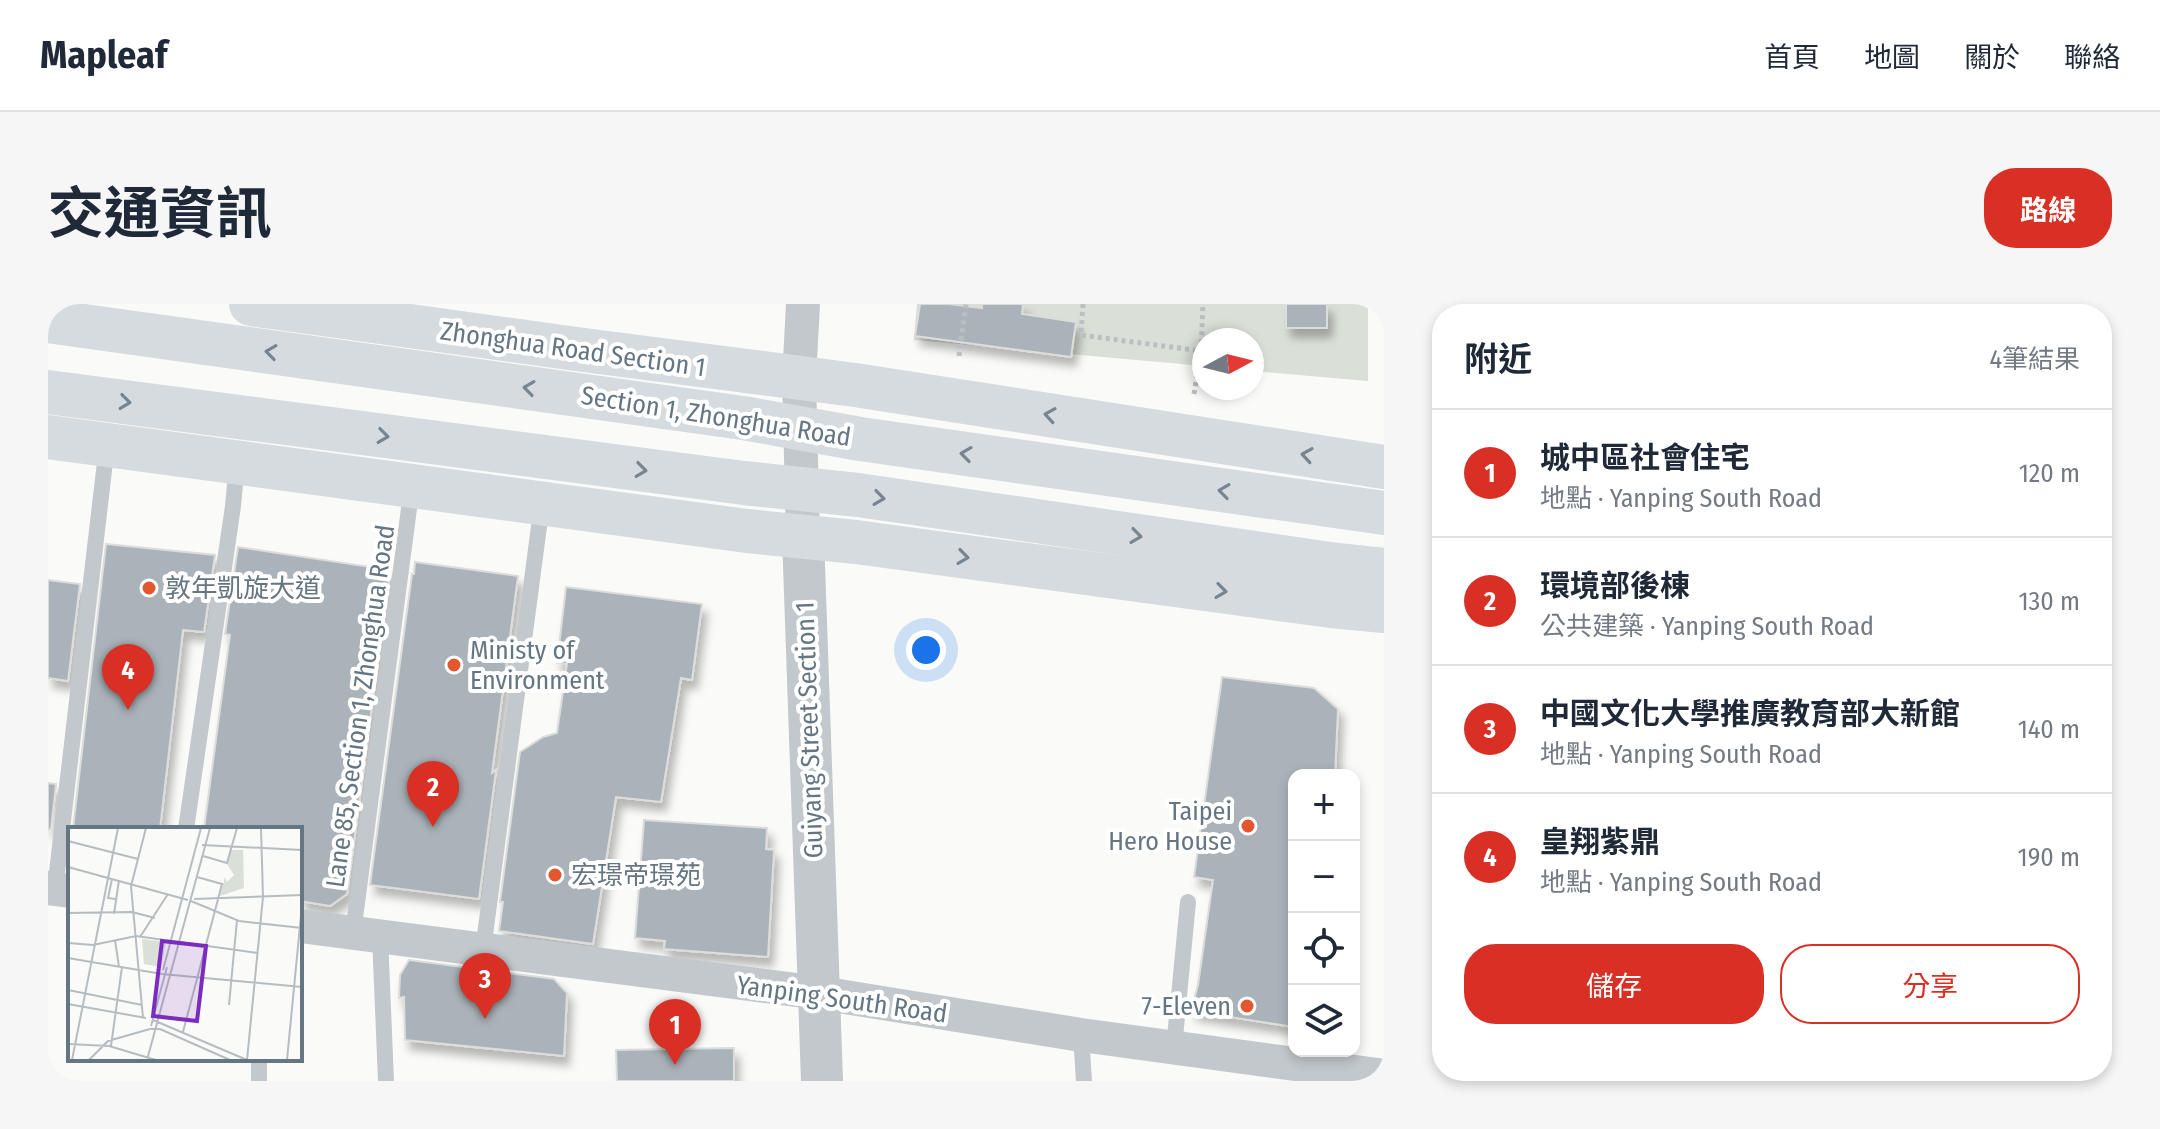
<!DOCTYPE html>
<html lang="zh-TW">
<meta charset="utf-8">
<style>
body{margin:0;font-family:"Fira Sans Condensed","Noto Sans TC",sans-serif;background:#f6f6f7;color:#1f2937}
.controls{position:absolute;right:24px;bottom:24px;display:grid;overflow:hidden;border-radius:16px;box-shadow:0 4px 12px #0003}
.controls button{width:72px;height:72px;display:grid;place-items:center;padding:0;border:0;border-bottom:2px solid #e0e1e3;background:#fff;color:#1f2937;font:40px sans-serif}
.compass{position:absolute;left:1144px;top:24px;width:72px;height:72px;border-radius:50%;background:#fff;box-shadow:0 4px 12px #0003;rotate:83deg}
.you{position:absolute;left:878px;top:346px;width:28px;height:28px;margin:-20px;border:6px solid #fff;border-radius:50%;background:#1a73e8;box-shadow:0 0 0 12px #1a73e833}
.badge{display:grid;place-items:center;width:52px;height:52px;border-radius:50%;background:#d93025;color:#fff;font-size:26px;font-weight:700}
.pin{position:absolute;translate:-50% -66px;filter:drop-shadow(0 2px 4px #0008)}
.pin::after{content:'';position:absolute;top:42px;width:28px;height:24px;background:inherit;clip-path:polygon(0 0,100% 0,50% 100%)}
.list{margin:0;padding:0;list-style:none}
h2{display:flex;justify-content:space-between;align-items:center;height:104px;margin:0;padding:0 32px;font-size:34px}
h2 small{font-size:26px;font-weight:400;color:#747a83}
.list li{display:grid;grid-template-columns:52px 1fr auto;gap:24px;align-items:center;box-sizing:border-box;height:128px;padding:0 32px;border-top:2px solid #e0e1e3}
.list b{display:block;font-size:30px;white-space:nowrap}
.list p{margin:0;font-size:26px;white-space:nowrap;color:#747a83}
.list em{font-size:26px;font-style:normal;color:#747a83}
.actions{display:flex;gap:16px;padding:24px 32px}
.actions a{flex:1;padding:18px 0;border:2px solid #d93025;border-radius:32px;text-align:center;font-size:28px;color:#d93025}
.actions .main{background:#d93025;color:#fff}
.icon{flex:none;width:44px;height:44px;fill:none;stroke:currentColor;stroke-width:2;stroke-linecap:round;stroke-linejoin:round}
.map{position:relative;flex:none;width:1336px;height:777px;overflow:hidden;border-radius:32px}
header{display:flex;align-items:center;gap:48px;box-sizing:border-box;height:112px;padding:0 40px;background:#fff;border-bottom:2px solid #e0e1e3}
header strong{font-size:38px}
nav{display:flex;gap:44px;margin-inline-start:auto;font-size:28px}
.intro{display:flex;align-items:center;justify-content:space-between;box-sizing:border-box;height:192px;padding:0 48px}
h1{margin:0;font-size:56px}
.button{padding:20px 36px;border-radius:32px;background:#d93025;color:#fff;font-size:28px;font-weight:700}
main{display:flex;gap:48px;padding:0 48px}
aside{flex:1;background:#fff;border-radius:32px;box-shadow:0 4px 12px #0003}
.map>svg:first-child{display:block}
.green{fill:#dadfd7}
.building{fill:#aab3b9;stroke:#dcdcda;stroke-width:2;filter:url(#shadow)}
.lines{fill:none;stroke-linecap:round;stroke-linejoin:round}
.path{stroke:#bbbfc2;stroke-width:5;stroke-dasharray:4 4;stroke-linecap:butt}
.service{stroke:#c3c8cc;stroke-width:16}
.minor{stroke:#c3c8cc;stroke-width:34}
.tertiary{stroke:#c3c8cc;stroke-width:42}
.primary{stroke:#d6dbdf;stroke-width:44}
.oneway{stroke:#768591}
.poi-dot{fill:#e4572e;stroke:#fff;stroke-width:3}
.labels{text-anchor:middle;stroke-width:8;stroke-linejoin:round;paint-order:stroke}
.street-label{font-size:26px;fill:#657683;stroke:#fff}
.poi-label{font-size:26px;fill:#657683;stroke:#fff;text-anchor:start}
.inset-road{fill:none;stroke:#b5bdc2;stroke-width:2}
.view{fill:#7b2cbf;fill-opacity:0.15;stroke:#7b2cbf;stroke-width:4}
.inset-edge{fill:none;stroke:#657683;stroke-width:4}
</style>
<header>
<strong>Mapleaf</strong>
<nav><a>首頁</a><a>地圖</a><a>關於</a><a>聯絡</a></nav>
</header>
<div class="intro"><h1>交通資訊</h1><a class="button">路線</a></div>
<main>
<div class="map">
<svg width="1336" height="777" viewBox="0 0 1336 777">
<defs>
<filter id="shadow"><feDropShadow dx="5" dy="9" stdDeviation="4" flood-color="#0004"/></filter>
</defs>
<rect width="100%" height="100%" fill="#fafaf8"/>
<polygon class="green" points="869,0 1320,0 1320,77 1204,67 1204,36 1156,36 1156,62 866,36"/>
<g class="building">
<polygon points="872,0 901,0 934,4 934,0 975,0 974,10 1028,18 1023,53 867,32"/>
<rect x="1238" y="0" width="41" height="24"/>
<polygon points="58,240 167,251 156,328 135,326 112,525 25,525"/>
<polygon points="190,243 342,266 299,590 282,602 252,597 252,525 156,525 182,331 177,330"/>
<polygon points="367,258 470,272 444,469 448,466 431,595 322,581 364,270 366,270"/>
<polygon points="0,276 32,280 20,377 0,374"/>
<polygon points="518,283 654,300 644,376 633,374 613,498 568,493 545,640 451,627 455,598 452,598 472,448 495,433 509,429 519,360 509,359"/>
<polygon points="1174,373 1266,384 1290,405 1287,471 1246,471 1246,723 1143,707 1150,681 1165,576 1146,573"/>
<polygon points="0,479 8,480 3,525 0,525"/>
<polygon points="596,516 719,524 718,545 726,546 720,653 616,645 617,637 587,634"/>
<polygon points="361,656 506,675 519,689 516,752 357,736 356,693 351,694 352,671"/>
<polygon points="686,744 686,777 569,777 568,746"/>
</g>
<g class="lines">
<g class="path">
<polyline points="1035,0 1033,31 1153,47 1155,0"/>
<polyline points="911,52 918,0"/>
<polyline points="1146,90 1153,47"/>
</g>
<g class="service">
<polyline points="138,525 185,202 189,159"/>
<polyline points="7,585 59,141"/>
<polyline points="305,629 364,182"/>
<polyline points="332,632 338,777"/>
<polyline points="435,646 494,200"/>
<polyline points="1033,731 1036,777"/>
<polyline points="1126,744 1140,598"/>
<polyline points="211,755 211,777"/>
</g>
<g class="minor">
<polyline points="755,232 751,75 755,0"/>
<polyline points="0,584 22,587"/>
<polyline points="252,622 772,689 1033,731 1336,772"/>
</g>
<polyline class="tertiary" points="755,232 774,777"/>
<g class="primary">
<polyline points="203,0 528,45 807,81 1336,163"/>
<polyline points="0,17 695,114 812,135 1336,209"/>
<polyline points="0,88 696,179 810,191 1282,260 1336,266"/>
<polyline points="0,133 699,227 808,238 1283,302 1336,307"/>
</g>
</g>
<defs><path id="oneway-chevron" d="M-2-3.5L2.5 0L-2 3.5" fill="none" stroke-width="1.6" stroke-linecap="round" stroke-linejoin="round" transform="scale(2)"/></defs>
<g class="oneway">
<use href="#oneway-chevron" transform="translate(223 48) rotate(-172)"/>
<use href="#oneway-chevron" transform="translate(481 84) rotate(-172)"/>
<use href="#oneway-chevron" transform="translate(77 98) rotate(7)"/>
<use href="#oneway-chevron" transform="translate(1002 111) rotate(-171)"/>
<use href="#oneway-chevron" transform="translate(335 132) rotate(7)"/>
<use href="#oneway-chevron" transform="translate(918 150) rotate(-172)"/>
<use href="#oneway-chevron" transform="translate(1259 151) rotate(-171)"/>
<use href="#oneway-chevron" transform="translate(593 166) rotate(7)"/>
<use href="#oneway-chevron" transform="translate(1176 187) rotate(-172)"/>
<use href="#oneway-chevron" transform="translate(831 194) rotate(8)"/>
<use href="#oneway-chevron" transform="translate(1088 232) rotate(8)"/>
<use href="#oneway-chevron" transform="translate(915 253) rotate(8)"/>
<use href="#oneway-chevron" transform="translate(1173 287) rotate(8)"/>
</g>
<g class="poi-dot">
<circle cx="101" cy="284" r="8"/>
<circle cx="406" cy="361" r="8"/>
<circle cx="1200" cy="522" r="8"/>
<circle cx="507" cy="571" r="8"/>
<circle cx="1199" cy="702" r="8"/>
</g>
<g class="labels">
<g class="street-label">
<text transform="translate(525 45) rotate(8)" y="9">Zhonghua Road Section 1</text>
<text transform="translate(668 112) rotate(9)" y="9">Section 1, Zhonghua Road</text>
<text transform="translate(312 402) rotate(-82)" y="9">Lane 85, Section 1, Zhonghua Road</text>
<text transform="translate(761 426) rotate(-92)" y="9">Guiyang Street Section 1</text>
<text transform="translate(794 695) rotate(8)" y="9">Yanping South Road</text>
</g>
<g class="poi-label">
<text x="117" y="293">敦年凱旋大道</text>
<text x="422" y="355">Ministy of<tspan x="422" dy="30">Environment</tspan></text>
<text x="1184" y="516" text-anchor="end">Taipei<tspan x="1184" dy="30">Hero House</tspan></text>
<text x="523" y="580">宏璟帝璟苑</text>
<text x="1183" y="711" text-anchor="end">7-Eleven</text>
</g>
</g>
<g transform="translate(20 523)">
<rect width="234" height="234" fill="#fafaf8"/>
<path d="M163,23H175L176,61L152,69L157,50L159,55L166,48L159,37ZM74,112L98,115L93,140L76,137Z" fill="#dadfd7"/>
<path class="inset-road" d="M0,14L70,32M134,18L234,23M135,29L159,36L169,1M0,40L120,73M44,52L40,71L47,72M126,72L234,68M123,74L171,94L234,101M0,86L64,85L87,91M46,87L51,53M72,110L100,67M47,113L51,140M0,116L25,118L68,109L190,126M0,131L94,147L234,160M95,143L133,1M0,163L74,178M0,177L78,191M161,178L169,93M75,191L63,59L78,1M85,193L179,233M83,199L99,140M82,202H92L162,233M115,205L154,57L129,50M0,217L41,219L88,233M43,219L54,140M4,233L50,1M21,233L40,214L82,202M79,233L142,1M179,233L195,70L193,1M219,233L234,78"/>
<path class="view" d="M94,114L138,119L129,194L85,189Z"/>
<rect width="234" height="234" class="inset-edge"/>
</g>
</svg>
<div class="controls">
<button>+</button>
<button>−</button>
<button><svg class="icon" aria-label="locate" viewBox="0 0 24 24"><circle cx="12" cy="12" r="6"/><path d="M12 2v4M12 18v4M2 12h4M18 12h4"/></svg></button>
<button><svg class="icon" aria-label="layers" viewBox="0 0 24 24"><path d="M12 4l9 5-9 5-9-5zM3 14l9 5 9-5"/></svg></button>
</div>
<svg class="compass" viewBox="-18 -18 36 36"><path d="M0-13l5 13h-10z" fill="#e53935"/><path d="M0 13l5-13h-10z" fill="#747a83"/></svg>
<div class="you"></div>
<div class="pin badge" style="left:627px;top:761px">1</div>
<div class="pin badge" style="left:385px;top:523px">2</div>
<div class="pin badge" style="left:437px;top:715px">3</div>
<div class="pin badge" style="left:80px;top:406px">4</div>
</div>
<aside>
<h2>附近<small>4筆結果</small></h2>
<ul class="list">
<li><span class="badge">1</span><div><b>城中區社會住宅</b><p>地點 · Yanping South Road</p></div><em>120 m</em></li>
<li><span class="badge">2</span><div><b>環境部後棟</b><p>公共建築 · Yanping South Road</p></div><em>130 m</em></li>
<li><span class="badge">3</span><div><b>中國文化大學推廣教育部大新館</b><p>地點 · Yanping South Road</p></div><em>140 m</em></li>
<li><span class="badge">4</span><div><b>皇翔紫鼎</b><p>地點 · Yanping South Road</p></div><em>190 m</em></li>
</ul>
<div class="actions"><a class="main">儲存</a><a>分享</a></div>
</aside>
</main>
